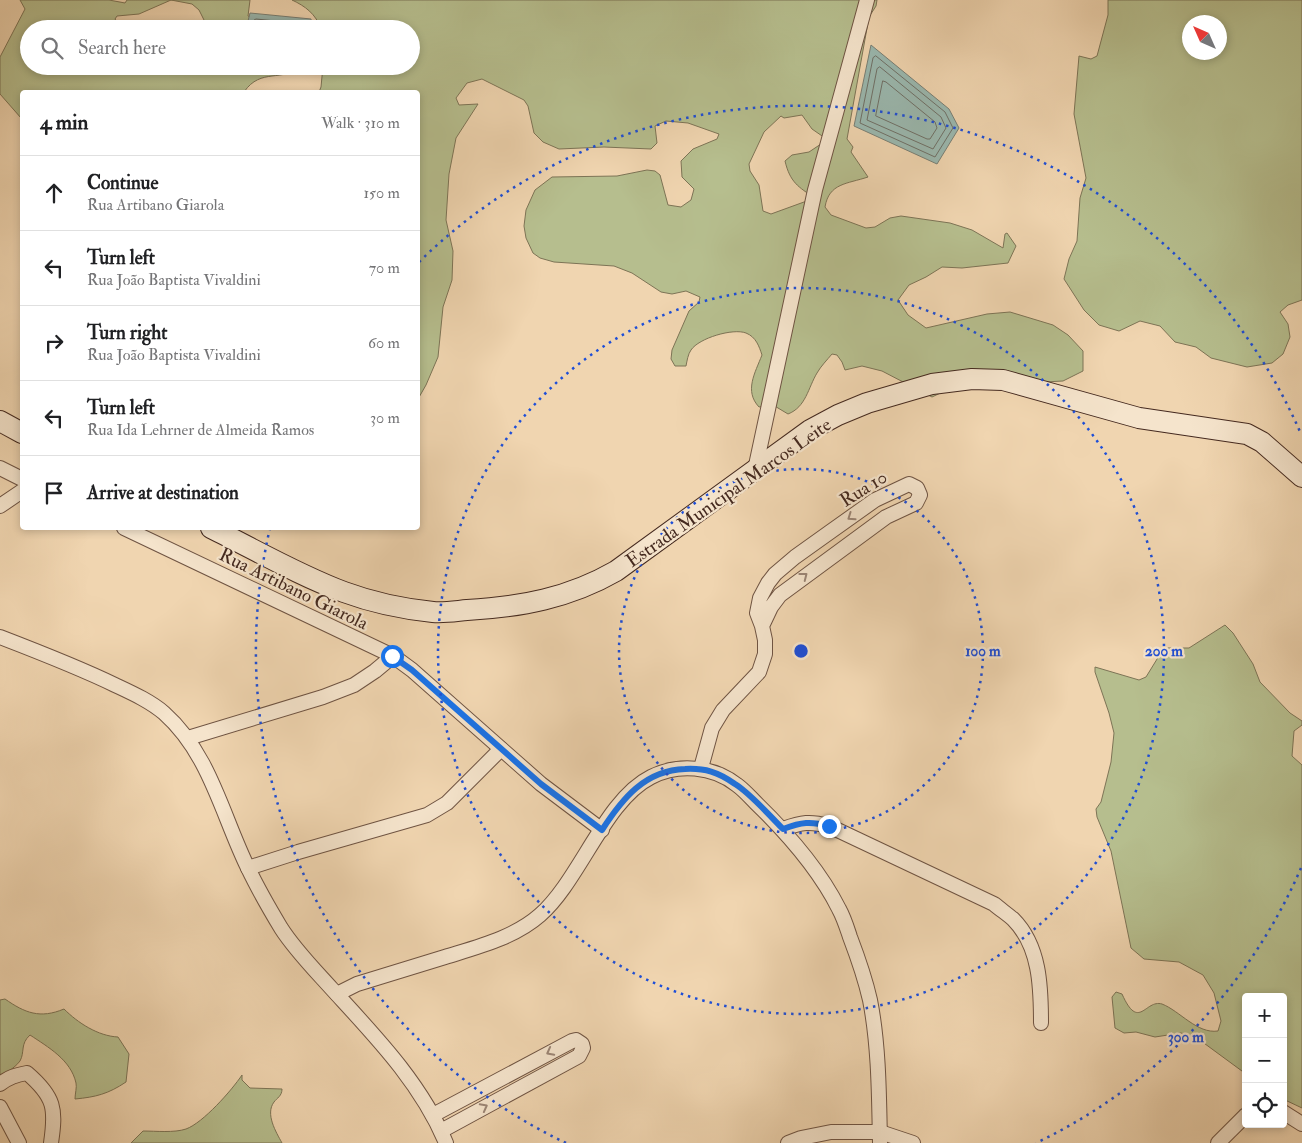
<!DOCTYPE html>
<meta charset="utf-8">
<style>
body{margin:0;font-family:"IM FELL Double Pica",serif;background:#f6f6f6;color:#202124}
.controls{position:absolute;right:15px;bottom:15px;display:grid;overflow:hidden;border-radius:5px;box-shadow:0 2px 8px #0003}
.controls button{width:45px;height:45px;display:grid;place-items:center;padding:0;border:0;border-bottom:1px solid #e0e0e0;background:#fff;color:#202124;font:25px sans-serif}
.compass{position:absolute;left:1182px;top:15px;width:45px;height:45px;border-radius:50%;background:#fff;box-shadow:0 2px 8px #0003;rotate:315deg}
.stop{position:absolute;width:15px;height:15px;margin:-11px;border:4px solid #1a73e8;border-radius:50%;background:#fff}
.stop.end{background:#1a73e8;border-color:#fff;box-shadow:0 1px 5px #0008}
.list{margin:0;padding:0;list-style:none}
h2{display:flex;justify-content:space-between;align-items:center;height:65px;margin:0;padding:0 20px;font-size:21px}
h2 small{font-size:16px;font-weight:400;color:#757577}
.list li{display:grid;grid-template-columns:32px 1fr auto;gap:15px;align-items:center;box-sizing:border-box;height:75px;padding:0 20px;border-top:1px solid #e0e0e0}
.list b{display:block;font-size:19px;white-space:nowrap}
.list p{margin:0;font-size:16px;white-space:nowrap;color:#757577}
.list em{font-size:16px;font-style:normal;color:#757577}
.icon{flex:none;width:28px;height:28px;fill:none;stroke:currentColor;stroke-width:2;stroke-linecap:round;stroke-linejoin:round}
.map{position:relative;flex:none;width:1302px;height:1143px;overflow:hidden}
.search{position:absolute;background:#fff;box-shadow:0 2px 8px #0003;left:20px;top:20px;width:400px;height:55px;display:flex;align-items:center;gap:12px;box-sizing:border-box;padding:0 18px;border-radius:28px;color:#757577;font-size:19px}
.panel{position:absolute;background:#fff;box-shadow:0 2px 8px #0003;left:20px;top:90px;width:400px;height:440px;border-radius:5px}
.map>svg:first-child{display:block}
.green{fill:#b6be8e;stroke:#7d7456;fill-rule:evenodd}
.water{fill:#9ab8af;stroke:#787f75}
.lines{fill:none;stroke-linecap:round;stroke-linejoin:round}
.shore{stroke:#6f7067;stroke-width:1}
.street-casing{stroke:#6f5443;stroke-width:16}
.secondary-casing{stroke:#44291f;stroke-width:22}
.street{stroke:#f5e4cc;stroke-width:14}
.secondary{stroke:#f5e4cc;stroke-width:20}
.oneway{stroke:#9c8676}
.route{stroke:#1a73e8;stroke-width:6}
.ring{fill:none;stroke:#1d4ed8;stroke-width:2.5;stroke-dasharray:2.5 5}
.labels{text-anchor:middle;stroke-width:4.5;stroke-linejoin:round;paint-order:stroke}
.street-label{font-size:19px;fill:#44291f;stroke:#f5e4cc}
.centre{fill:#1d4ed8;stroke:#f5e4cc;stroke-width:2.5}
.ring-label{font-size:15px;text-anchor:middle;font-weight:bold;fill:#1d4ed8;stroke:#f5e4cc;stroke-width:4.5;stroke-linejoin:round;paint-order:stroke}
</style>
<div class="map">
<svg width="1302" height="1143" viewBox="0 0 1302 1143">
<rect width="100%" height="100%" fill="#f0d5b0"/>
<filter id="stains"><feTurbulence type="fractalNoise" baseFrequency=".004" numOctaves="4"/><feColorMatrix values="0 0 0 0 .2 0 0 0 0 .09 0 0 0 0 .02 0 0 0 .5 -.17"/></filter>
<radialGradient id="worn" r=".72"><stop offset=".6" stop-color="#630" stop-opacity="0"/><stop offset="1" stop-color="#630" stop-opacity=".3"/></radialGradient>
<g class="green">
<path d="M20,0H109L125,3L127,0H250L248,16L280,29H206L204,20L199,10L192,4L171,0L139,14L117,16L115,19L117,22V29H29V66H173C186,71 202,73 216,69V66H300C283,83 261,67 244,92H22L21,118L0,94V57L25,9Z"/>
<path d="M292,0H877L876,6L869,17L847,139L853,147L851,152L868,177C847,184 829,183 825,207L831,215L866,228L875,227L890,218L901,216L950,223L972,230L1003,248L1005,234L1007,233L1016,246L1008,263L962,268L942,267L926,277L909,285L898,300L908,315L926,328L987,314L1010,312L1053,325L1068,335L1083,351V371L1063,381L953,387L932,397L882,371L862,366L845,370L842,362L837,355L832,354C827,360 821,366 817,373C808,388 806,407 788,414L773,405L759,407C744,391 755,373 762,355C759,346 756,337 746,333C733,328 699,338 691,350C688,354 687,361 686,366H675L671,359L672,350L689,311L699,302L700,297L686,291L672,294L661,292L632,273L614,266L554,262L540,258L533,253L526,238L524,226L526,210L535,190L552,177L617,176L647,170L655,171L660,175L668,205L681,207L691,200L694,189L682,177L681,161L693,149L717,139L719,134L688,123L666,121L655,126L657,143L651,149L604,147L559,149L543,142L534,133L528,106L524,100L482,79L467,83L456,98L459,105L478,104L456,138L449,174L446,220L453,251L452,280L443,307L438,357L426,385L418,399V92H319L321,87L323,66H411V29H321C316,14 305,6 292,0ZM802,115L812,129L825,138L824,142L809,152L792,155L785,161C790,182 798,187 815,198L771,214L763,211L759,185L750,171L749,164L764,132L781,116L784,118Z"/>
<path d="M1108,0H1302V300L1288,305L1280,312L1288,324L1290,337L1283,354L1272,363L1247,367L1211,358L1196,347L1175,342L1160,326L1140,321L1119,331L1099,325L1084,310L1064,279L1069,259L1077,241L1080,198L1086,178L1074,114L1079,56L1091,59L1097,56L1108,15ZM1190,22H1220V52H1190Z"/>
<path d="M1225,625L1233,633L1253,664L1260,682L1290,713L1302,721V725L1294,731L1292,756L1302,765V1108L1283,1099V997H1246V1074L1197,1038L1181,1033L1155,1037L1136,1032L1124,1033L1115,1028L1112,997L1116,992L1122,994C1139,1032 1145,999 1162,1004C1180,1011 1197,1034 1218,1031L1221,1021L1214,993L1203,975L1179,962L1144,959L1131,948L1111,851L1097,817L1096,809L1101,802L1111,762L1114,733L1109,713L1095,672V667L1139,680L1146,677L1162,651L1168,648H1189Z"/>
<path d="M5,999C25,1013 40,1019 64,1009C78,1023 98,1036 118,1037L129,1054L126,1082C108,1094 96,1097 75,1099C75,1094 77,1087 76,1083C71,1060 48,1047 30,1035C20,1044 25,1052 20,1061C14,1069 5,1072 0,1081V1000Z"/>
<path d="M242,1075V1080L250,1088L282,1089C282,1096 277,1098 274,1102C265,1114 276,1132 282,1143H131L143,1131C156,1131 174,1133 186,1129C203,1123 232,1090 242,1075Z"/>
</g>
<g class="water">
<polygon points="250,13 311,19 312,29 246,29"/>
<polygon points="871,45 949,109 959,128 937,164 854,126"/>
</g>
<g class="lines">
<g class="shore">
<polyline points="251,29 254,20 256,19 305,24 307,29"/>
<polygon points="876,56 945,112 953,128 935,157 860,123 873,58"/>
<polygon points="880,67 941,117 946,128 933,149 867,120 877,69"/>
<polygon points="883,81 886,82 935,122 937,128 930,139 927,139 876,116"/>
</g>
<defs>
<g id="street">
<polyline points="0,468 22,479"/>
<polyline points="755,470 815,190 867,0"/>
<polyline points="0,506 22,491"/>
<polyline points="124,528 393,656 412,670 541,784 602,830"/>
<path d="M0,637C39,652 78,667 115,685C132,693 150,701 164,713C210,754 222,815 248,868C258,889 269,908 281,928C295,950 314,969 332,989C375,1036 421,1083 446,1143"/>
<polyline points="188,738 323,697 354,685 375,671 393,656"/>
<polyline points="701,768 712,728 723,710 759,672 765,654 765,640 762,626 757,613 760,598 768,583 775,574 795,557 830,532 875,500 909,484 917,488 920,495 916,503 886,517 780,595 771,607 762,626"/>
<path d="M783,829C802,822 810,821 829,826L994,904C1000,909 1007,914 1013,919C1040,946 1041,987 1041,1023"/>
<polyline points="248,868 298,852 427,815 447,803 501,749"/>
<path d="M337,994L357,984C386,975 416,966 445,957C477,947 514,938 540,915C580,880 605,800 651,777C678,763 713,766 737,785C744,790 750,797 756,803C788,834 819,869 839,909C844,918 847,928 850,937C858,958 865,978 870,1000C879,1046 879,1096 880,1143"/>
<path d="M0,1084C9,1077 16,1075 27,1073C55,1097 56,1109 51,1143"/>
<polyline points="0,1107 19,1143"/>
<polyline points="1283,1112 1302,1124"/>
<polyline points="433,1115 572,1041 576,1040 582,1044 583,1048 579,1056 441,1131"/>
<polyline points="788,1143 801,1138 831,1132 880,1132 913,1143"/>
<polyline points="1218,1143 1246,1115"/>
</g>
<g id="secondary">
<polyline points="0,421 22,433"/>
<path d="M211,528C254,549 298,575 344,592C371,602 404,609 433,612C444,613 456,611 467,610C521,607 569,598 616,571L810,430L838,415L867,403L932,384L972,379L1003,380L1139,418L1247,434L1262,442L1302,477"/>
</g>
</defs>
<use href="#street" class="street-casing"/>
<use href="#secondary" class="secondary-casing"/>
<use href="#street" class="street"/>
<use href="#secondary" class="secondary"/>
</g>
<defs><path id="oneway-chevron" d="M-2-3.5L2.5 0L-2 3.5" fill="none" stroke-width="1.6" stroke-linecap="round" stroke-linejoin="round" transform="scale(1.25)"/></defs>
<g class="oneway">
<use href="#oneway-chevron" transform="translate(851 517) rotate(145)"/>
<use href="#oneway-chevron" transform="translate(804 576) rotate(-38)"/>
<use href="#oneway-chevron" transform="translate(550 1052) rotate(152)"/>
<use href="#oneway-chevron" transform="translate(484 1107) rotate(-28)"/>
</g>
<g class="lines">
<path class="route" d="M392,656L412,670L541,784L602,830C622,799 645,770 685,769C705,768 718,772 735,784C750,793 770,816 783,829C802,822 810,821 829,826"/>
</g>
<g class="ring">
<circle cx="801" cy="651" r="182"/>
<circle cx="801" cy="651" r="363"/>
<path d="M1301 868A545 545 0 0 1 1036 1143M566 1143A545 545 0 0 1 270 528M419 262A545 545 0 0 1 1301 434"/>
</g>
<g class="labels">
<g class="street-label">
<text transform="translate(863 488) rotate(-32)" y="7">Rua 10</text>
<text transform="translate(728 492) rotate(-35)" y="7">Estrada Municipal Marcos Leite</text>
<text transform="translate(294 588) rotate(26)" y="7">Rua Artibano Giarola</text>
</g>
</g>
<circle cx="801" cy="651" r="8" class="centre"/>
<g class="ring-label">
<text x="983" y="656">100 m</text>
<text x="1164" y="656">200 m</text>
<text x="1186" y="1042">300 m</text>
</g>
<rect width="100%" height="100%" filter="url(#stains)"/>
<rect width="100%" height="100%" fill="url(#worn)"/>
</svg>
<div class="controls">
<button>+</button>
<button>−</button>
<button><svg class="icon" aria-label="locate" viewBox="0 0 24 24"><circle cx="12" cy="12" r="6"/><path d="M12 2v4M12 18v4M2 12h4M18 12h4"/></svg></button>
</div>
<svg class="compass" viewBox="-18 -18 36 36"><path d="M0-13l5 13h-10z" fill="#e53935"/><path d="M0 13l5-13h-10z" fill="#757577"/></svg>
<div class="stop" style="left:392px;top:656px"></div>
<div class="stop end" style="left:829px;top:826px"></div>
<div class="search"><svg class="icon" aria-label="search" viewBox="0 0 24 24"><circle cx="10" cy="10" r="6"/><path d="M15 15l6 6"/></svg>Search here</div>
<section class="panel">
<h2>4 min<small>Walk · 310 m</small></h2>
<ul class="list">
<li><svg class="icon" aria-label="ahead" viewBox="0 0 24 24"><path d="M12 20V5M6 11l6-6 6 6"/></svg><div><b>Continue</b><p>Rua Artibano Giarola</p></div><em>150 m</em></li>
<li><svg class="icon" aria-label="left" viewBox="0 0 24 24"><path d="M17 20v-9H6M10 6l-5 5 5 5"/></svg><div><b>Turn left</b><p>Rua João Baptista Vivaldini</p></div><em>70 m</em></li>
<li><svg class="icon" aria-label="right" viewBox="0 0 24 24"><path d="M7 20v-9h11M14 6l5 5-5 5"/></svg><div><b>Turn right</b><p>Rua João Baptista Vivaldini</p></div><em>60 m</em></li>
<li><svg class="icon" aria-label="left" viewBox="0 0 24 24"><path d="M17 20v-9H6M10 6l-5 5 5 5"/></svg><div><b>Turn left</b><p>Rua Ida Lehrner de Almeida Ramos</p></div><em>30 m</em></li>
<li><svg class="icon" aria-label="arrive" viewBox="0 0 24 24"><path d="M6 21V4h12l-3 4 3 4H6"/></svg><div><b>Arrive at destination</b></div></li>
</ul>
</section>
</div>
